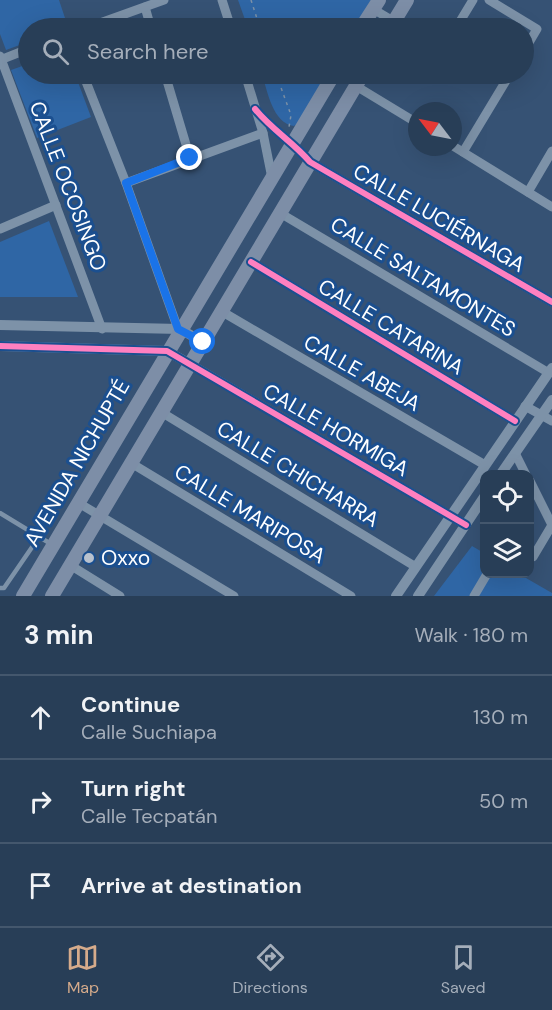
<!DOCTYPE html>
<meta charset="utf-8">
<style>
body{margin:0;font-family:"DM Sans",sans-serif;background:#344961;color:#f1f3f6}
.controls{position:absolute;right:18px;bottom:18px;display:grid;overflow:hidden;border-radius:12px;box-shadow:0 6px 24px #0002}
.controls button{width:54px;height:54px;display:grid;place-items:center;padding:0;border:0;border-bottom:2px solid #44576d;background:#283e57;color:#f1f3f6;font:30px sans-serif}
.compass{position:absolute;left:408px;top:102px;width:54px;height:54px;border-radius:50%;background:#283e57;box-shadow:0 6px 24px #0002;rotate:302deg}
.stop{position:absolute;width:18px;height:18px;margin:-14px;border:4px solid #1a73e8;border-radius:50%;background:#fff}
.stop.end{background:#1a73e8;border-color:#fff;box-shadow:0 2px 6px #0008}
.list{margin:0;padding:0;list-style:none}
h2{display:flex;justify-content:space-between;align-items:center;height:78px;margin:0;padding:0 24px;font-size:26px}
h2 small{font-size:20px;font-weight:400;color:#a5aeba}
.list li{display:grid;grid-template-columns:39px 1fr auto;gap:18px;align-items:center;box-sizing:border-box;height:84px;padding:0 24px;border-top:2px solid #44576d}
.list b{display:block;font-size:22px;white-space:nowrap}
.list p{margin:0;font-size:20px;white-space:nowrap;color:#a5aeba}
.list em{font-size:20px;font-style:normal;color:#a5aeba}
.icon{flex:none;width:33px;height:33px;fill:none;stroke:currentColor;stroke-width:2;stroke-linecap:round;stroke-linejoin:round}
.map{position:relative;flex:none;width:552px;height:596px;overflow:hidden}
.search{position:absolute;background:#283e57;box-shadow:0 6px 24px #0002;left:18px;right:18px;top:18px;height:66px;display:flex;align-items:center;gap:15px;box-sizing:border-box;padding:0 21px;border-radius:33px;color:#a5aeba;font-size:22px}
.sheet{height:330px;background:#283e57}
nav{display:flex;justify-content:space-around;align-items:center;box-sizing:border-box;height:84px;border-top:2px solid #44576d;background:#283e57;font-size:16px;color:#a5aeba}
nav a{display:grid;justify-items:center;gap:3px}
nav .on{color:#d6ab8b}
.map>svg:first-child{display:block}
.green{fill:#2f66a5}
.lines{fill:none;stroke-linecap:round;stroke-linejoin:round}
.path{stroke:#7d92a8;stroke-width:1.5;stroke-dasharray:3 4.5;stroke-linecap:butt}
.service{stroke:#7d92a8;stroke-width:4.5}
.minor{stroke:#7d92a8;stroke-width:9}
.tertiary{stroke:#7d92a8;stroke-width:10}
.primary{stroke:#7d8ea7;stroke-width:14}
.cycleway-casing{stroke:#1b4f8f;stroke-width:10}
.cycleway{stroke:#ff80c0;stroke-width:6}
.route{stroke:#1a73e8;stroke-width:8}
.poi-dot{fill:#b9c2ce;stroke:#1b4f8f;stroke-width:2}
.labels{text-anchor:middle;stroke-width:6;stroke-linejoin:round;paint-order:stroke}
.street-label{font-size:21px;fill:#fff;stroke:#1b4f8f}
.poi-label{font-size:21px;fill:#fff;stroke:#1b4f8f;text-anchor:start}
</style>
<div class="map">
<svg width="552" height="596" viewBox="0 0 552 596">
<rect width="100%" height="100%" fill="#365274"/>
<g class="green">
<polygon points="0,0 59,0 68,27 28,28 28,42 6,50 0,34"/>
<polygon points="238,0 371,0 355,28 248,28"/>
<polygon points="28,64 28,74 75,74 91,117 37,138 11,70"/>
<path d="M262,74H329L301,121L294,126C273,124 267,90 262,74Z"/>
<polygon points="49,221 78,297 0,297 0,242"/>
<polygon points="472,546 484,553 484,574 519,574 552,593 552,596 434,596"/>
</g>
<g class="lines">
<g class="path">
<polyline points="251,0 260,28"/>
<polyline points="276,74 291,115 289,127"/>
</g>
<g class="service">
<polyline points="0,513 51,544"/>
<polyline points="0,588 4,588 39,537"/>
</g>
<g class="minor">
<polyline points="222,0 231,28"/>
<polyline points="489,0 537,29 524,51"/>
<polyline points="145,7 151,28"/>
<polyline points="373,9 405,28"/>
<polyline points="86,28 164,0"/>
<polyline points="456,28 473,0"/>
<polyline points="0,56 102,329"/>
<polyline points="0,60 28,49"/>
<polyline points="83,74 126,183 178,329"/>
<polyline points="165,74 190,158"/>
<polyline points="245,74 263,133 272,178"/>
<polyline points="356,86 417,123"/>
<path d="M255,109C272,130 293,142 310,162L552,302"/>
<polyline points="453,146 552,207"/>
<polyline points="463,152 510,74"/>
<polyline points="126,183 263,133"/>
<polyline points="528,192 552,151"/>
<polyline points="280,213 549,373"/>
<polyline points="0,229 56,205"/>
<polyline points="251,262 515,421"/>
<polyline points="221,311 485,465"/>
<polyline points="190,364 466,525"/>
<polyline points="525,406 552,421"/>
<polyline points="161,412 416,567"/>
<polyline points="515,453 526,475"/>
<polyline points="131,463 351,596"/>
<polyline points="530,481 552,525 533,557"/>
<polyline points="77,502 234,596"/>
<polyline points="70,565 120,596"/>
<polyline points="474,596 487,574"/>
</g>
<g class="tertiary">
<polyline points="0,325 180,329 203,342"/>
<polyline points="0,346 167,351 190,364"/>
<polyline points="500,475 552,400"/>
<polyline points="396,596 552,368"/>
<polyline points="418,596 484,497"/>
</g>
<g class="primary">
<polyline points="361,28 379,0"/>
<polyline points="390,28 407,0"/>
<polyline points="23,596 334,74"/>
<polyline points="52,596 363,74"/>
</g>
<defs>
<g id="cycleway">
<path d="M255,109C272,130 293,142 310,162L552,302"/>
<polyline points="251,262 515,421"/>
<polyline points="0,346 167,351 466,525"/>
</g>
</defs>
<use href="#cycleway" class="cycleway-casing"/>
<use href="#cycleway" class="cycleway"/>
</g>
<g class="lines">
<polyline class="route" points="190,158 126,183 178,329 203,342"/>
</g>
<circle class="poi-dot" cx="89" cy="558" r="6"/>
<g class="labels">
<g class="street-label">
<text transform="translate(68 186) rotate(69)" y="7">CALLE OCOSINGO</text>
<text transform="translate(439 218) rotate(30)" y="7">CALLE LUCIÉRNAGA</text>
<text transform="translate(423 277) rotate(31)" y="7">CALLE SALTAMONTES</text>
<text transform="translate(391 327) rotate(31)" y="7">CALLE CATARINA</text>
<text transform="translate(362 373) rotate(30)" y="7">CALLE ABEJA</text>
<text transform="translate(336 430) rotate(30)" y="7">CALLE HORMIGA</text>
<text transform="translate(77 463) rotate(-60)" y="7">AVENIDA NICHUPTÉ</text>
<text transform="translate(298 474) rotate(31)" y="7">CALLE CHICHARRA</text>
<text transform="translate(250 514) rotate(31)" y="7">CALLE MARIPOSA</text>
</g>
<g class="poi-label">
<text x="101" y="565">Oxxo</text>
</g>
</g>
</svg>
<div class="controls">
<button><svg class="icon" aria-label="locate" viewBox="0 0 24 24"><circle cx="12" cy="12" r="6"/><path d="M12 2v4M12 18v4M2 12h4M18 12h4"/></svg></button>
<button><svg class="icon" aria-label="layers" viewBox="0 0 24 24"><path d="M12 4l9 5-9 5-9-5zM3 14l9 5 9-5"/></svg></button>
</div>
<svg class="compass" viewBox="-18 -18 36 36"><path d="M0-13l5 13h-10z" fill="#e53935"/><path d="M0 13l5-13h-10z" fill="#a5aeba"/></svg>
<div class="stop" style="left:203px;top:342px"></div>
<div class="stop end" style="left:190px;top:158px"></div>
<div class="search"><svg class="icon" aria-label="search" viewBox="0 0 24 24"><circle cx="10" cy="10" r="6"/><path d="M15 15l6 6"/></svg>Search here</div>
</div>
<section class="sheet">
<h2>3 min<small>Walk · 180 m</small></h2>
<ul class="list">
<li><svg class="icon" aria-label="ahead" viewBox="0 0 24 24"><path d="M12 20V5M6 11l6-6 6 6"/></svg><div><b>Continue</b><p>Calle Suchiapa</p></div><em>130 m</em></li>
<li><svg class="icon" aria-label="right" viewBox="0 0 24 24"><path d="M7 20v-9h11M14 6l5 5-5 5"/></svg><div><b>Turn right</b><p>Calle Tecpatán</p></div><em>50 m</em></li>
<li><svg class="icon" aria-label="arrive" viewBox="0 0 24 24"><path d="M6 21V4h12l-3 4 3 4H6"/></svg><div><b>Arrive at destination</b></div></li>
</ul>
</section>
<nav>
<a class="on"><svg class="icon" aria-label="map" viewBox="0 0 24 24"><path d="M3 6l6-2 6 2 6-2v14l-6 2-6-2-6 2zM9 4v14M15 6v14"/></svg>Map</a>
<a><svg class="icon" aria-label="directions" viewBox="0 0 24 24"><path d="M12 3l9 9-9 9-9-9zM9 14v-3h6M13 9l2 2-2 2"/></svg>Directions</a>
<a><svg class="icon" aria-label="saved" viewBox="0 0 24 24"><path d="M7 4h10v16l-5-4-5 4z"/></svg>Saved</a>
</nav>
